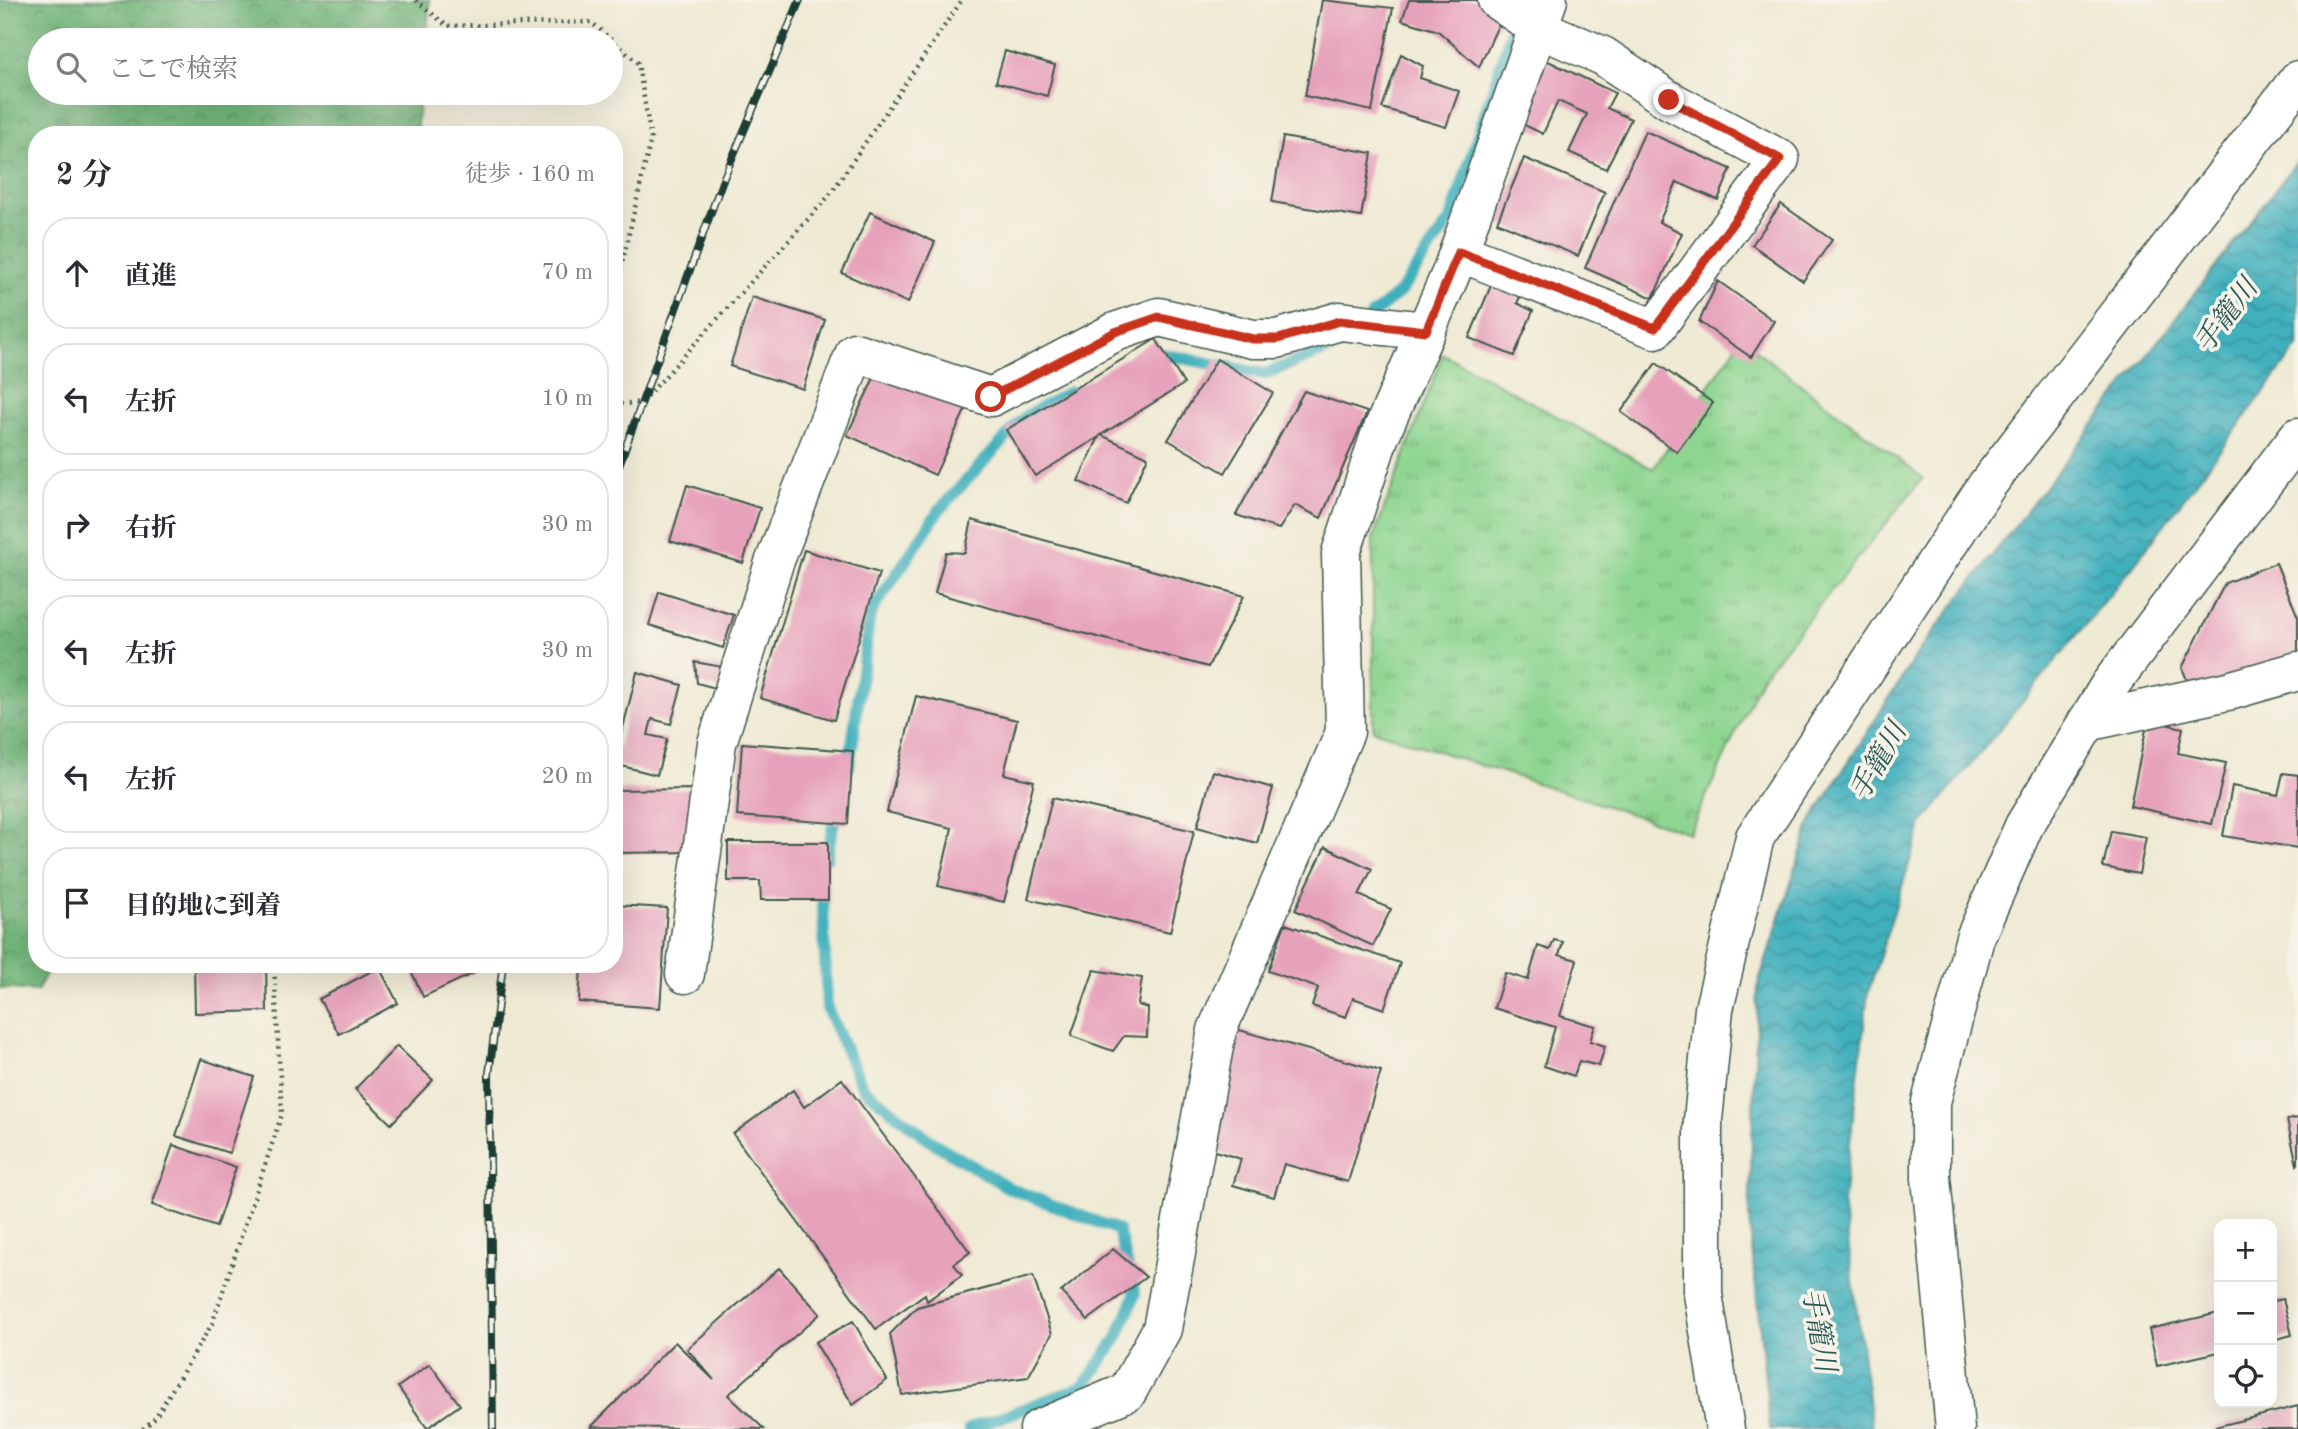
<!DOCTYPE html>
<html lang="ja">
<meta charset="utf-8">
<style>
body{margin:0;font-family:"Old Standard TT","Noto Serif JP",serif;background:#f7f7f7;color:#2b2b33}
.controls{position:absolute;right:21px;bottom:21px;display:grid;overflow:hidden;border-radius:14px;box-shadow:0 7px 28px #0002}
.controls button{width:63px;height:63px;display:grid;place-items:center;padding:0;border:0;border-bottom:2px solid #e1e1e2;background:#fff;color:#2b2b33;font:35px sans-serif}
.stop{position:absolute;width:21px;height:21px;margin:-16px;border:5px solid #c8321e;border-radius:50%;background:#fff}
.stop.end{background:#c8321e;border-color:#fff;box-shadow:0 2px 7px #0008}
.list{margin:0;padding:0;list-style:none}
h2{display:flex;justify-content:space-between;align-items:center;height:91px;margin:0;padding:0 28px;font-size:30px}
h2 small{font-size:23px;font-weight:400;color:#7c7c81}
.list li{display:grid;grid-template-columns:46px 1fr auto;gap:21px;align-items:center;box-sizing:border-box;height:112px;margin:0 14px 14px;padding:0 14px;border:2px solid #e1e1e2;border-radius:28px}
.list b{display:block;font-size:26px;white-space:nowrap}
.list em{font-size:23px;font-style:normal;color:#7c7c81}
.icon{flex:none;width:38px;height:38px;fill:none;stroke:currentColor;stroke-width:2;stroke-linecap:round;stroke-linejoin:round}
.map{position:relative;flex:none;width:2298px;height:1429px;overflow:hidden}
.search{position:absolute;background:#fff;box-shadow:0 7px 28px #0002;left:28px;top:28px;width:595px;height:77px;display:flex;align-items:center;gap:18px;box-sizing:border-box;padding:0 24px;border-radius:38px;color:#7c7c81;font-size:26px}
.panel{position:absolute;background:#fff;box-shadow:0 7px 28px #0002;left:28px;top:126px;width:595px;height:847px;border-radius:28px}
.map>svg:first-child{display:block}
.grass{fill:url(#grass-tufts);stroke:#568962;stroke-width:2}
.forest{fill:url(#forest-crowns);stroke:#487a57;stroke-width:2}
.water{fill:url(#water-waves);stroke:#307678;stroke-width:2}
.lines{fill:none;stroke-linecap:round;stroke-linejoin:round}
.stream{stroke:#41b0bd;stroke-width:12}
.building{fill:#e7a2bb}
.minor-casing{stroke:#3e574c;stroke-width:41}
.path{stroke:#3e574c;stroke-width:4.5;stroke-dasharray:2 5;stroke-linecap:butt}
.minor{stroke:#fff;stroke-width:38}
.rail-casing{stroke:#1f3d34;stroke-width:8}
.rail{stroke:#f7f3e8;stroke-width:5;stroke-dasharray:16;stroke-linecap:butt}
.route{stroke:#c8321e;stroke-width:9}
.labels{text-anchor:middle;stroke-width:7;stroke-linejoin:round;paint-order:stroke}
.water-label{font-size:28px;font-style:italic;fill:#285a56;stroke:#f7f3e8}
</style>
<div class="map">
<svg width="2298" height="1429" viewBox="0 0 2298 1429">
<defs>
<pattern id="grass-tufts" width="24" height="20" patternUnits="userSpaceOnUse" patternTransform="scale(1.75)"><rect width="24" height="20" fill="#8dd590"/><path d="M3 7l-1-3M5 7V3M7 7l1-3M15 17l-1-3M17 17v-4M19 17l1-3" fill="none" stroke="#73ae76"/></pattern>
<pattern id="forest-crowns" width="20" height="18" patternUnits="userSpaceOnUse" patternTransform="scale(1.75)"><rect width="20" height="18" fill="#72b67a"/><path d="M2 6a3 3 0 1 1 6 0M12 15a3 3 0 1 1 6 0" fill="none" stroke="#5d9565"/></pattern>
<pattern id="water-waves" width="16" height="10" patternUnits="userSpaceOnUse" patternTransform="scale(1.75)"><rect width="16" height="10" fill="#41b0bd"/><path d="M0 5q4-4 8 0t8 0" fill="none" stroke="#36909a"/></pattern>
</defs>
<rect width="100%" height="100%" fill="#f7f3e8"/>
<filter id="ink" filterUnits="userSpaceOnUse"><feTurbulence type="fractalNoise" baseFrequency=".0143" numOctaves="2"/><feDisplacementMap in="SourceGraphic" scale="14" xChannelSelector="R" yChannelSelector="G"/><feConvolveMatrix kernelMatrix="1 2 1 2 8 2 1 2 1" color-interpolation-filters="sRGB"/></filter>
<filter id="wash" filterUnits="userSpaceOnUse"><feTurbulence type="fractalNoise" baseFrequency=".00686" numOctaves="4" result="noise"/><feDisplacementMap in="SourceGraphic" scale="28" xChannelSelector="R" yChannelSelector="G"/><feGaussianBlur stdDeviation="1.57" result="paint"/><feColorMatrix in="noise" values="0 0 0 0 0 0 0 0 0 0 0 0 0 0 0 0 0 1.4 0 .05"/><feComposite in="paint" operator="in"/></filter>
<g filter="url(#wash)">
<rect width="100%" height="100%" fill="#efead4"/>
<polygon class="grass" points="1741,339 1923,478 1762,676 1689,833 1373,730 1373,538 1443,354 1653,469"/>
<polygon class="forest" points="0,0 430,0 426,40 40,40 40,93 420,93 416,135 37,135 37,964 52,964 37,991 0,988"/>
<polygon class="water" points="2298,160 2298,347 2127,574 1922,824 1868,993 1843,1202 1872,1429 1770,1429 1749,1219 1758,984 1811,821 1920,649"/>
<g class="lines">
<g class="stream">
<polyline points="1371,316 1400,292 1451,219 1516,17"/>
<polyline points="1152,352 1264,374 1337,346 1355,331"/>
<polyline points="849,767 870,614 940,509 1026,416 1070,392"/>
<polyline points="826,858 837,808"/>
<polyline points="822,883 827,1008 863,1088 932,1142 1011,1189 1118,1230 1135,1294 1118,1337 1083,1387 969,1429"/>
</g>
</g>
<g id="blocks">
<g class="building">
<polygon points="1322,0 1393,8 1372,111 1305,96"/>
<polygon points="1409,0 1481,0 1501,19 1479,67 1438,31 1402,20"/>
<polygon points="1005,51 1055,65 1047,96 996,82"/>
<polygon points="1401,54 1423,66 1420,78 1459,91 1446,127 1382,108"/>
<polygon points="1546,60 1615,93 1607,108 1631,119 1606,169 1569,152 1587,114 1558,101 1543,134 1516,121"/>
<polygon points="1645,131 1731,169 1718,200 1677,182 1659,222 1682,233 1653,298 1585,268"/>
<polygon points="1283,137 1372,153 1361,217 1272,202"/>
<polygon points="1524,158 1605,192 1578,256 1497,222"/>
<polygon points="1781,204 1832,240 1803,281 1752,245"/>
<polygon points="870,212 935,242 908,303 842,273"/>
<polygon points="1718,281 1774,321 1751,357 1699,322"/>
<polygon points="1492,283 1521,295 1517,303 1533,311 1514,356 1469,338"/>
<polygon points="752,297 825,320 803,389 730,366"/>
<polygon points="1156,339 1184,384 1101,435 1148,457 1126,503 1078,481 1099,437 1035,476 1006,430"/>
<polygon points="889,346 976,387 935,475 847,435"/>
<polygon points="1217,359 1273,393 1225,473 1168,440"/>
<polygon points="1656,363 1713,403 1677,452 1621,412"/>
<polygon points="1304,391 1367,412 1321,518 1295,505 1279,529 1236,515"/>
<polygon points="687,485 760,508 743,563 670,541"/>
<polygon points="972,520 1244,596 1208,667 935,593 946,552 965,553"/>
<polygon points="804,550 879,573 834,720 760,698"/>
<polygon points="2276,563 2298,617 2298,652 2193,694 2182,668 2225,583"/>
<polygon points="659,592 734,615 723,648 649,625"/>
<polygon points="695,662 728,668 723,690 697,683"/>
<polygon points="637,672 682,685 671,724 652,719 648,735 667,739 657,775 614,764"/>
<polygon points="916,696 1017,720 1004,774 1034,781 1004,902 938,886 952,828 887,812"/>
<polygon points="2148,720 2183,728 2178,753 2226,763 2212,824 2130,806"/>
<polygon points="742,743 853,751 848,824 737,816"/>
<polygon points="1213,771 1273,788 1257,843 1197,827"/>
<polygon points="2283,773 2298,775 2298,848 2223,836 2232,786 2278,795"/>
<polygon points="695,789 695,852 614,853 614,790"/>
<polygon points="1052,798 1194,831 1170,932 1028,899"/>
<polygon points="2111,831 2146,837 2139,874 2103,867"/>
<polygon points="728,842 828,842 828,900 761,900 760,881 728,881"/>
<polygon points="1325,847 1372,869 1359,895 1391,909 1373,946 1295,910"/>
<polygon points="614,905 667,908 660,1008 579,1002 581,964 614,964"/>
<polygon points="1285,924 1400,963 1384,1009 1353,998 1346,1017 1312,1006 1318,988 1268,971"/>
<polygon points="1554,940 1563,942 1559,955 1577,960 1560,1016 1595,1026 1590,1041 1605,1046 1599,1066 1579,1061 1574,1076 1544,1066 1555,1027 1494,1008 1505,973 1528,980 1538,946 1550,950"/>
<polygon points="194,964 266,964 267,1011 195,1013"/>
<polygon points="408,964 470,964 474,973 423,997"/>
<polygon points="379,967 398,1003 339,1034 319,999"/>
<polygon points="1094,970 1142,978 1138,1005 1148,1008 1147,1037 1124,1036 1113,1051 1071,1036"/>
<polygon points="1236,1029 1381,1071 1348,1182 1284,1164 1274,1197 1233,1185 1241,1159 1202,1147"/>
<polygon points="397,1046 433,1080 391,1124 355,1089"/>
<polygon points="201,1059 254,1077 229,1153 176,1136"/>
<polygon points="842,1079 970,1252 954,1264 962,1275 927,1301 925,1294 876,1329 733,1134 793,1090 804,1107"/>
<polygon points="2298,1118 2298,1164 2297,1165 2287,1120"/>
<polygon points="173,1145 236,1167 216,1227 152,1205"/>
<polygon points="1113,1249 1146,1277 1088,1320 1061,1292"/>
<polygon points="779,1268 820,1314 728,1395 764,1429 591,1427 675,1342 714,1380 687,1349"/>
<polygon points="1033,1276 1052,1334 1028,1377 902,1395 890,1334 917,1307"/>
<polygon points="2283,1299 2292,1335 2272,1340 2272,1301"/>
<polygon points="2219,1313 2219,1352 2157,1366 2149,1329"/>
<polygon points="853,1321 887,1380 853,1405 815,1342"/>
<polygon points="430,1364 460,1405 427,1428 398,1387"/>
<polygon points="2298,1406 2298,1429 2211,1429 2211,1428"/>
</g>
</g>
</g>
<g filter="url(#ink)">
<use href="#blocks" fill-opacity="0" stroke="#3e574c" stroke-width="2"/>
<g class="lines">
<defs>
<g id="minor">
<polyline points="1459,252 1655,329 1780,159 1669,100 1603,56 1538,28 1497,0"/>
<polyline points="2087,722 2232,690 2298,671"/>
<polyline points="685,974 717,743 774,563 855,352 991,397 1115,332 1159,317 1253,339 1277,339 1340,321 1426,331"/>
<polyline points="1039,1429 1127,1392 1162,1329 1217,1030 1345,732 1341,553 1379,438 1451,273 1548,0"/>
<polyline points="1725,1429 1703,1294 1703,1120 1714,1009 1755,837 1987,485 2298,80"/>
<polyline points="1955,1429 1931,1178 1931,1102 1975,938 2024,826 2109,686 2298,437"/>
</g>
</defs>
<use href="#minor" class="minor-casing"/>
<g class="path">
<polyline points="416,0 447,26 591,22 638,63 651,139 614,298"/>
<polyline points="614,405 642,402 829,196 962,0"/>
<polyline points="143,1429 155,1418 212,1324 282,1114 274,964"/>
</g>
<use href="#minor" class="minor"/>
<defs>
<g id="rail">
<polyline points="614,479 722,182 800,0"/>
<polyline points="493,1429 489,1074 503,964"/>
</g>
</defs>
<use href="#rail" class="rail-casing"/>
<use href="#rail" class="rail"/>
</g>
</g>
<g class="lines" filter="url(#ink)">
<polyline class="route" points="991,397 1115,332 1159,317 1253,339 1278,339 1340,321 1426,331 1459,252 1655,328 1780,159 1669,100"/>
</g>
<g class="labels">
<g class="water-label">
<text transform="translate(2225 315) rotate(-53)" y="10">手籠川</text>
<text transform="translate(1877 761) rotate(-60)" y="10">手籠川</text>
<text transform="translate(1820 1330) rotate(80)" y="10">手籠川</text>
</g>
</g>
</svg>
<div class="controls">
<button>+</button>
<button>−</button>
<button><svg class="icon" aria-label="locate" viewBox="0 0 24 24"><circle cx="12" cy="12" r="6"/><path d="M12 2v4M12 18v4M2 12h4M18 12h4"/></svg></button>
</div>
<div class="stop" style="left:991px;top:397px"></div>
<div class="stop end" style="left:1669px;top:100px"></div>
<div class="search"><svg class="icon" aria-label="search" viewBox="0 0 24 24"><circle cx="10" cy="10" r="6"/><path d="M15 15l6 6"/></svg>ここで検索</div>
<section class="panel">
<h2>2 分<small>徒歩 · 160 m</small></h2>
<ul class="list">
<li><svg class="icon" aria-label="ahead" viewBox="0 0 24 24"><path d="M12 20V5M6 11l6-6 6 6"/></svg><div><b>直進</b></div><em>70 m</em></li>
<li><svg class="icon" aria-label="left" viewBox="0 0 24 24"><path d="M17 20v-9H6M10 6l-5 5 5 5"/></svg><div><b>左折</b></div><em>10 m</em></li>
<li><svg class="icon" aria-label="right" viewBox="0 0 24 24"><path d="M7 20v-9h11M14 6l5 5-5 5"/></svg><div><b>右折</b></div><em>30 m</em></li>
<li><svg class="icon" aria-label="left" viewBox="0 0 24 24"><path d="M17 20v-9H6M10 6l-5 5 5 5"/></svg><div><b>左折</b></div><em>30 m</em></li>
<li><svg class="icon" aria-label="left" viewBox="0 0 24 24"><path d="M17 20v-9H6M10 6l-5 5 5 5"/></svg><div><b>左折</b></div><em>20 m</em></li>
<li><svg class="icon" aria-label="arrive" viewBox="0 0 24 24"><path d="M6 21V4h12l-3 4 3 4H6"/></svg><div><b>目的地に到着</b></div></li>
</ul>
</section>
</div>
